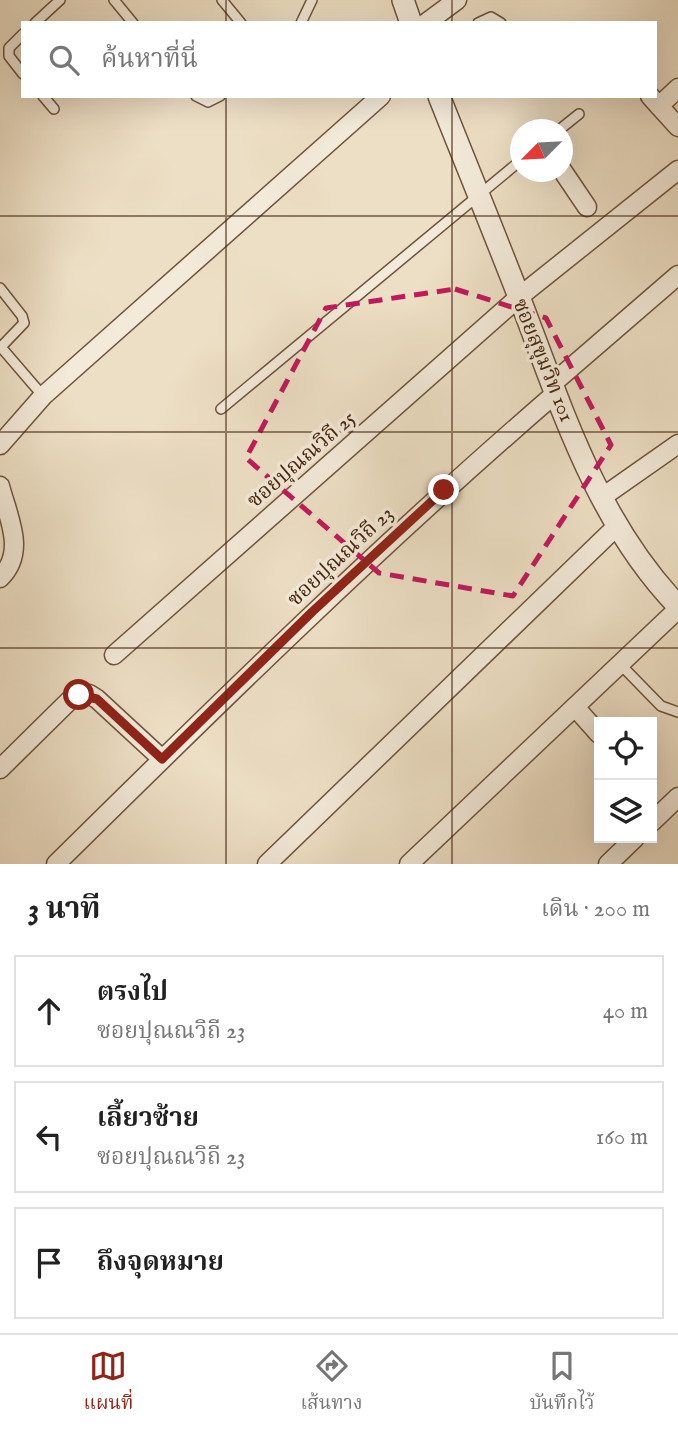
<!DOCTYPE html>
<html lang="th">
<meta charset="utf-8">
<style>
body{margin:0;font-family:"IM FELL English","Noto Serif Thai",serif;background:#f2f2f2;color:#222}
.controls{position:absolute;right:21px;bottom:21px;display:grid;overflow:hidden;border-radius:0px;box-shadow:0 7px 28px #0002}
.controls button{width:63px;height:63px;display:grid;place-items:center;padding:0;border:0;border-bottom:2px solid #e0e0e0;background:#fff;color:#222;font:35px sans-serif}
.compass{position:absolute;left:510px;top:119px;width:63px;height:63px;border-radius:50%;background:#fff;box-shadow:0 7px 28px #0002;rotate:246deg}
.stop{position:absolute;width:21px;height:21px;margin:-16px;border:5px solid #8f2418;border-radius:50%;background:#fff}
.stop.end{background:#8f2418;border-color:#fff;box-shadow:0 2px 7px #0008}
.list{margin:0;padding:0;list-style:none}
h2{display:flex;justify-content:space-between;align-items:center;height:91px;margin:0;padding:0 28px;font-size:30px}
h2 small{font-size:23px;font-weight:400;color:#767676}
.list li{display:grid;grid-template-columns:46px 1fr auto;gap:21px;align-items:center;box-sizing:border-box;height:112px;margin:0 14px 14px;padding:0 14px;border:2px solid #e0e0e0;border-radius:0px}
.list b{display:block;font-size:26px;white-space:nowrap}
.list p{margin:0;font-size:23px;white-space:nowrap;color:#767676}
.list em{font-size:23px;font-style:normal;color:#767676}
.icon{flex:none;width:38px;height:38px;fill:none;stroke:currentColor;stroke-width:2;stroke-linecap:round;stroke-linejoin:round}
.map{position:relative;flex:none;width:678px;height:864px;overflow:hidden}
.search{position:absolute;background:#fff;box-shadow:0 7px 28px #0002;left:21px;right:21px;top:21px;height:77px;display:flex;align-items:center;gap:18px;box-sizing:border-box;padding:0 24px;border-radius:0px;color:#767676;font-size:26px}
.sheet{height:469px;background:#fff}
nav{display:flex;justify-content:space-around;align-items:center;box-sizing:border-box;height:98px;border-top:2px solid #e0e0e0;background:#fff;font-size:19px;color:#767676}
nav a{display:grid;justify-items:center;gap:4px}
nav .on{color:#8f2418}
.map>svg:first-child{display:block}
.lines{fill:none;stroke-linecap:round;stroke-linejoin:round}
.service-casing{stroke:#6e533c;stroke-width:12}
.minor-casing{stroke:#6e533c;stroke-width:21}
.tertiary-casing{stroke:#6e533c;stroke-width:24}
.service{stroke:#f3ead9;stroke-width:9}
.minor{stroke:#f3ead9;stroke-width:18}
.tertiary{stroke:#f3ead9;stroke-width:21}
.route{stroke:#8f2418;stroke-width:9}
.marked{fill:none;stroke:#c2185b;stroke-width:5;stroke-dasharray:14 9;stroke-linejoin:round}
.grid{fill:none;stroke:#44240e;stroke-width:2;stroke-opacity:0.55}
.labels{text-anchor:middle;stroke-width:7;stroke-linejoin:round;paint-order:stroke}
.street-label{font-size:21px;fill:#44240e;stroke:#f3ead9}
</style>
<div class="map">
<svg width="678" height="864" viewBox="0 0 678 864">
<rect width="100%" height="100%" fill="#eddfc5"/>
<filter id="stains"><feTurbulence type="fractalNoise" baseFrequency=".00286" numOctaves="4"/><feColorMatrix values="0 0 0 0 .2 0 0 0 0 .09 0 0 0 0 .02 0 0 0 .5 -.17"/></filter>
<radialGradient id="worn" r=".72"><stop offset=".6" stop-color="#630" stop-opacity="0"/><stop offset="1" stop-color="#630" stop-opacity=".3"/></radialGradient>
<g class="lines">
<defs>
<g id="service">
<polyline points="114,0 133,23"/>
<polyline points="222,0 241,23"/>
<polyline points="35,23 60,0"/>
<polyline points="301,23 312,0"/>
<polyline points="478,23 491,17 501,23"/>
<polyline points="23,34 9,48 9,56 23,74"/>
<polyline points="43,96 54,109"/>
<polyline points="196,96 208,102 220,96"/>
<polyline points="559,130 579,114"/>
<polyline points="0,288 22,316 24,323 1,347"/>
<polyline points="0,346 43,396"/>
<polyline points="221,409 520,161"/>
<polyline points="620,664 661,706 678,712"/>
</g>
<g id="minor">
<polyline points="426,23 457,0"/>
<polyline points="650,96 678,127"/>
<polyline points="659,106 678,88"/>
<polyline points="562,170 587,207"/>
<polyline points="552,384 678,275"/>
<polyline points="0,445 43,396 381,96"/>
<path d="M0,486C8,517 27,552 0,578"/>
<polyline points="601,498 678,444"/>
<polyline points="114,655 519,297 678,170"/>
<polyline points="575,707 599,734"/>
<polyline points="0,769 72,698 89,694 97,699 162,759"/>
<polyline points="652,822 678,797"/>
<path d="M56,864C219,703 382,543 556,393"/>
<polyline points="267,864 616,527"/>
<polyline points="409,864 678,609"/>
<polyline points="608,864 635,838"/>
</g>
<g id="tertiary">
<polyline points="403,0 411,23"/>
<path d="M439,96C468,169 498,242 526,315C565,418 600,525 678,606"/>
</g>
</defs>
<use href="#service" class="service-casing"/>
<use href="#minor" class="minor-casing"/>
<use href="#tertiary" class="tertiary-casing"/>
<use href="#service" class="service"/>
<use href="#minor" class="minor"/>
<use href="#tertiary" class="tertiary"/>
</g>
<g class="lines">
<polyline class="route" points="79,695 97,699 162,759 312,612 444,490"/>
</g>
<path class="marked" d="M455,289L546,318L611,445L513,596L379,573L246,458L326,308Z"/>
<path class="grid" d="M226,0V23M452,0V23M226,96V864M452,96V864M0,216H678M0,432H678M0,648H678"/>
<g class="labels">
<g class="street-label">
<text transform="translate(544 360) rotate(68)" y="7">ซอยสุขุมวิท 101</text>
<text transform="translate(301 459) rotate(-41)" y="7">ซอยปุณณวิถี 25</text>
<text transform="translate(340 556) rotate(-43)" y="7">ซอยปุณณวิถี 23</text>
</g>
</g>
<rect width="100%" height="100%" filter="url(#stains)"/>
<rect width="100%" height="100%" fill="url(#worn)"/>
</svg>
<div class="controls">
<button><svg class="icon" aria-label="locate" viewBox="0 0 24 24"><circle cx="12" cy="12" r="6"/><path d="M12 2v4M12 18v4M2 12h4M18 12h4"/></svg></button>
<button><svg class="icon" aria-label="layers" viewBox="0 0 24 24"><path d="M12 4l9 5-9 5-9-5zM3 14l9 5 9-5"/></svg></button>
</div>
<svg class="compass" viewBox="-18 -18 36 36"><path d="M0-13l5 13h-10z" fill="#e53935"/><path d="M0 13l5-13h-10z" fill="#767676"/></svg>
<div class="stop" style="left:79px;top:695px"></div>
<div class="stop end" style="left:444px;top:490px"></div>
<div class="search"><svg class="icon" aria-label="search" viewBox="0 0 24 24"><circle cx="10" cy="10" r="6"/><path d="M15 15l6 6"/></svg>ค้นหาที่นี่</div>
</div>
<section class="sheet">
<h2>3 นาที<small>เดิน · 200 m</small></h2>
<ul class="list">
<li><svg class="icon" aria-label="ahead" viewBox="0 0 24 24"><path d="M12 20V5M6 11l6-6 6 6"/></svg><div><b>ตรงไป</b><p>ซอยปุณณวิถี 23</p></div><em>40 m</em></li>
<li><svg class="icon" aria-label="left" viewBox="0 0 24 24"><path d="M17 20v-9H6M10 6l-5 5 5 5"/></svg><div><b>เลี้ยวซ้าย</b><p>ซอยปุณณวิถี 23</p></div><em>160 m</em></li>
<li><svg class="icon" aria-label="arrive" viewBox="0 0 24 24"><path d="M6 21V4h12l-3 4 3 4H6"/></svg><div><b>ถึงจุดหมาย</b></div></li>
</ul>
</section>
<nav>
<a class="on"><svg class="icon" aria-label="map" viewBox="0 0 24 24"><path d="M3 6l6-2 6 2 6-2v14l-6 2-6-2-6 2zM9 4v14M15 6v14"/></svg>แผนที่</a>
<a><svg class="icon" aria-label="directions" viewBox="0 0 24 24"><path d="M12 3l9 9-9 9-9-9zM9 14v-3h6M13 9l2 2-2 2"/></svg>เส้นทาง</a>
<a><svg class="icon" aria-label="saved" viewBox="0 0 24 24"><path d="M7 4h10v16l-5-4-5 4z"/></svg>บันทึกไว้</a>
</nav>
